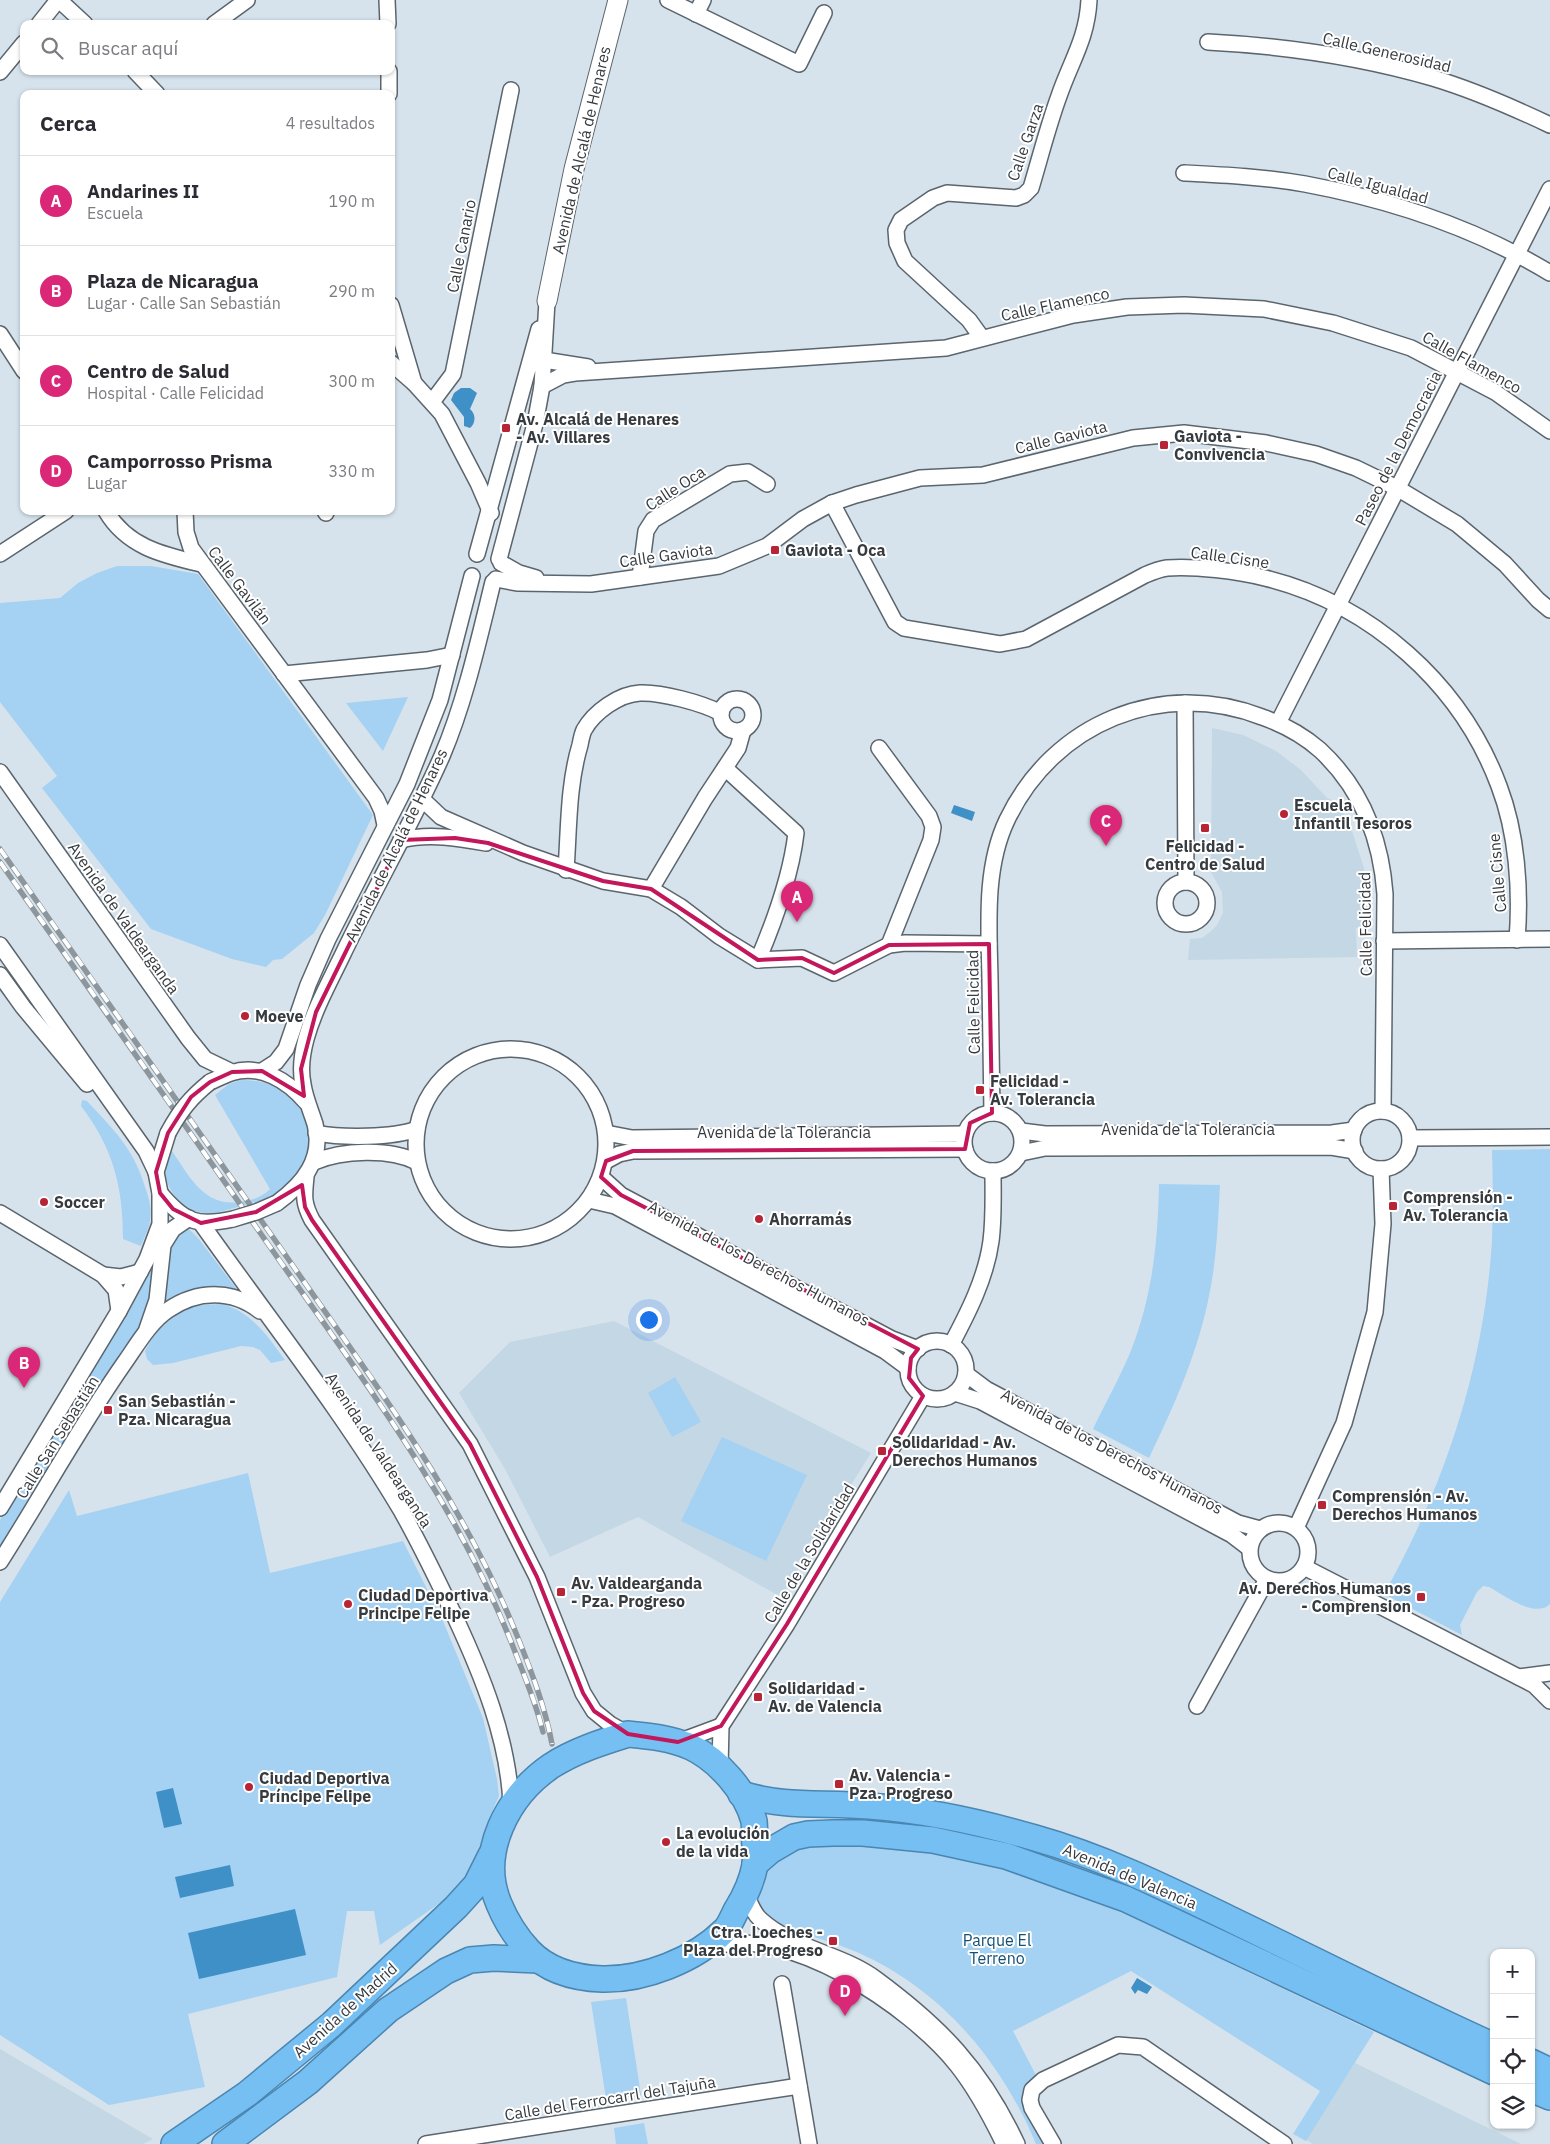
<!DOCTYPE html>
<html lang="es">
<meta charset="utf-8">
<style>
body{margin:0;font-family:"IBM Plex Sans",sans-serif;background:#f2f2f3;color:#2b2b33}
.controls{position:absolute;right:15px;bottom:15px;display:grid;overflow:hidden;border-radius:10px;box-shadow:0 1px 4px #0004}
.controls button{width:45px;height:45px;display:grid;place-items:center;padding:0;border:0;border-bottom:1px solid #e1e1e2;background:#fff;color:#2b2b33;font:25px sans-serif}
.you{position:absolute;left:648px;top:1319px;width:18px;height:18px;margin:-12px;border:4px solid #fff;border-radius:50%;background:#1a73e8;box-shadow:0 0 0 8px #1a73e833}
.badge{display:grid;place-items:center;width:32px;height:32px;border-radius:50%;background:#db2777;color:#fff;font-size:16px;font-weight:700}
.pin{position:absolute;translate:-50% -41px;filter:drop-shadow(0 1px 2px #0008)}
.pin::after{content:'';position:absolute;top:26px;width:18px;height:15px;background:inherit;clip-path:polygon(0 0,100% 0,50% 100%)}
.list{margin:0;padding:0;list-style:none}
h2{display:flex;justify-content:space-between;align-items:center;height:65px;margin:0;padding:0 20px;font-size:21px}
h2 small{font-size:16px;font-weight:400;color:#7c7c81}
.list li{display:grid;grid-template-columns:32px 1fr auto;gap:15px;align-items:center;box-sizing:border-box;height:90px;padding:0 20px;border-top:1px solid #e1e1e2}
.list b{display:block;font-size:19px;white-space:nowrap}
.list p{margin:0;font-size:16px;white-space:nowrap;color:#7c7c81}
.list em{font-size:16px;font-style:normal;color:#7c7c81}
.icon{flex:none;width:28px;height:28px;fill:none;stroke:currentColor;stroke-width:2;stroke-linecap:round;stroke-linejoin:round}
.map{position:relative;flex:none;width:1550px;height:2144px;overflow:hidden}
.search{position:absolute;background:#fff;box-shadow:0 1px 4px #0004;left:20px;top:20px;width:375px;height:55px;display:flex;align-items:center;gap:12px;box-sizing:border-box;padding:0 18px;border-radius:10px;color:#7c7c81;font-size:19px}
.panel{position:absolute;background:#fff;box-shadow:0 1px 4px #0004;left:20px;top:90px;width:375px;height:425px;border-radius:10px}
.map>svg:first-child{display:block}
.built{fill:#c4d7e4}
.green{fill:#a5d1f3}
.water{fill:#3f90c7}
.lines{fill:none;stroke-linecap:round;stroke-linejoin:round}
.minor-casing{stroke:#5b656d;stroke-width:18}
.tertiary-casing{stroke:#5b656d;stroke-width:21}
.trunk-casing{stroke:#4a86b1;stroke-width:28}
.minor{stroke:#fff;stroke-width:15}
.tertiary{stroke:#fff;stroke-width:19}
.trunk{stroke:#76bff2;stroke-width:25}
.rail-casing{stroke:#8c969c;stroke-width:5.5}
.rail{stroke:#fff;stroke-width:4;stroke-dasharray:11;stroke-linecap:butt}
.minor-bridge-casing{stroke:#5b656d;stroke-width:18;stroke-linecap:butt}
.minor-bridge{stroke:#fff;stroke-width:15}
.marked{fill:none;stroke:#c2185b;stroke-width:4;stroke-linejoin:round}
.poi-dot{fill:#b62435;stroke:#fff;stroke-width:2}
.labels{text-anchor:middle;stroke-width:4;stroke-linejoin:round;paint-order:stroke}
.street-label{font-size:16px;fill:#363b3f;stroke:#fff}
.poi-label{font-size:16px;font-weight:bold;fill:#363b3f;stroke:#fff;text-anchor:start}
.park-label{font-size:16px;fill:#135076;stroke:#fff}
</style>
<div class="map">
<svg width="1550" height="2144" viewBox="0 0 1550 2144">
<rect width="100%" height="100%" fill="#d6e3ec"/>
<g class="built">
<polygon points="1212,728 1243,735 1276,751 1301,770 1327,798 1337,802 1351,828 1364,868 1364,927 1356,928 1357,957 1188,960 1190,939 1202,938 1210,932 1217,925 1223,913 1222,892 1211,872"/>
<polygon points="614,1321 871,1453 781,1597 638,1517 550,1557 505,1469 459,1393 510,1342"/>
<polygon points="0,2049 122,2121 153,2139 143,2144 0,2144"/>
<polygon points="1355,2063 1521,2144 1313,2144 1305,2139"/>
</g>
<g class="green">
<polygon points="117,566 151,566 198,574 373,815 325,915 314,933 282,959 273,960 266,967 232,959 151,929 42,788 57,776 0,702 0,603 60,598 78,583 97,573"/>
<polygon points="408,697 383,751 346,703"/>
<path d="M241,1080C265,1080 290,1087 302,1110C318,1139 306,1176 278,1193C265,1200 252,1203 238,1207C227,1210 216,1214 205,1213C182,1212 159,1183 166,1161C167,1158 170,1154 172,1151C189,1176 204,1207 239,1202C252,1200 261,1198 270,1189L215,1095L229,1084Z"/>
<path d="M82,1100L87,1101C113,1129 134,1149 145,1187C149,1198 152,1208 150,1221C149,1229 144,1238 141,1246L123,1239C123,1186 113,1148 81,1106Z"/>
<path d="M1550,1149V1604C1535,1619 1504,1595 1489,1587L1483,1586L1477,1592L1460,1625L1462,1635L1384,1594C1445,1485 1484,1367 1492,1241C1493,1211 1493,1180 1492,1150Z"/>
<path d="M1159,1184L1220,1185C1218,1220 1217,1255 1210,1291C1199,1350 1175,1404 1149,1458L1093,1429C1105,1404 1119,1379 1130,1353C1152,1299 1158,1242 1159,1184Z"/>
<path d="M188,1228L198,1238L236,1288L234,1291L162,1307C167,1289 165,1255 173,1241C176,1235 182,1232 188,1228Z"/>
<polygon points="150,1267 156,1268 154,1299 142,1327 0,1547 0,1520"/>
<path d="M222,1304C252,1312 267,1336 285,1360L271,1363L260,1350L253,1347L241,1346L173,1363L153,1365L147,1359L145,1351C166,1312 178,1305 222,1304Z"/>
<polygon points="675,1377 701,1422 672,1437 648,1393"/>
<polygon points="722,1437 807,1475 766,1561 681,1521"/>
<polygon points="248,1473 270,1573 403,1541 443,1621 483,1718 497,1779 499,1796 487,1823 472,1872 447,1898 380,1945 374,1911 347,1911 337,1977 188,2014 205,2087 109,2105 0,2035 0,1602 69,1490 77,1516"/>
<path d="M816,1844L888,1845L1002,1862L1035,1880L1105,1905L1168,1934L1374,2032L1306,2141L1293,2134L1320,2091L1131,1971L1013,2031L1038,2079L1032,2084L1045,2144H1036C1000,2058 937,1984 849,1949C831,1941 775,1927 765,1915C745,1890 770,1859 794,1849C801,1846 809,1846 816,1844Z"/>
<polygon points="626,1998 641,2095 606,2099 591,2002"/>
<polygon points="644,2123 648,2144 616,2144 614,2128"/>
</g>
<g class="water">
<path d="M461,388H470L477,393L470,409C476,414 476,423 470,428L464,426V417L451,400L454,393Z"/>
<polygon points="954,805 975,812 972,821 951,813"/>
<polygon points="173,1788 182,1824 164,1828 156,1792"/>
<polygon points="230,1865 234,1886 180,1898 175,1877"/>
<polygon points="295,1909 306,1955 199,1979 188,1933"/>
<polygon points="1137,1978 1152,1987 1147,1994 1138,1990 1135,1994 1131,1988"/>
</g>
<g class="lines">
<defs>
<g id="minor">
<polyline points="59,0 85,24"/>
<polyline points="387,0 388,24"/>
<polyline points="668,0 799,64 824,13"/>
<polyline points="696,14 703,0"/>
<polyline points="39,24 58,0"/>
<polyline points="214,24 247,0"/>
<path d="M1208,42C1284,46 1361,57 1433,78C1473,90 1512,107 1550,125"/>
<polyline points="135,71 157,94"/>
<polyline points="389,71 389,94"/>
<polyline points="0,72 24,43"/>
<path d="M1184,173C1224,175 1266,177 1305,184C1391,200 1475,228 1550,273"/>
<polyline points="391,305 414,383"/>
<polyline points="0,334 24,371"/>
<path d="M982,338L969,320L905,261L897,243L896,230L901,220L933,198L947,193L1016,198L1024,195L1031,188C1040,158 1048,126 1059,96C1071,61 1087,39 1089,0"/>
<polyline points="391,363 414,383 442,414 478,483 491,513"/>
<polyline points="535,364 544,360 588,367"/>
<polyline points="542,386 563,375 575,373 946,348 1073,315 1127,307 1184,305 1264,309 1333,323 1411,348 1495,392 1550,431"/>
<polyline points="432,402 453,374 511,90"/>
<path d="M832,503L895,622L904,628L1000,644L1026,639L1145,575C1152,572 1160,569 1167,568C1195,566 1237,571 1265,578C1371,604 1461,684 1499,786C1517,833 1521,890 1517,940"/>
<path d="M106,511C127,547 163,555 201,564"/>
<polyline points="185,511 186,532 191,548 376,798 382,811 385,825"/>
<polyline points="325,511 326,513"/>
<polyline points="0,554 66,511"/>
<polyline points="477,554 539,329"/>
<polyline points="499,559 535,424 542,386 547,301"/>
<polyline points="501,563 519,573 536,578"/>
<polyline points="640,577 646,531 653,520 730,474 748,472 767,484"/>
<polyline points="496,579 517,583 591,584 719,566 767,546 803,519 832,503 856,495 920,478 983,475 1133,438 1184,433 1266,443 1316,454 1356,468 1397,488 1457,524 1505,564 1538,600 1550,610"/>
<polyline points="284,674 427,660 452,655"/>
<circle cx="737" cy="715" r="16"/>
<polyline points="1185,703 1186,882"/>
<polyline points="1278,723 1550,189"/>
<polyline points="879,748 929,816 933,827 931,840 889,945"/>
<path d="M725,768L796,833C791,876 775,920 758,960"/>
<polyline points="0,772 188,1038 205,1059 232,1072"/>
<polyline points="422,799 441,817 523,853 603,881 651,889 681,907 719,936 758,960 802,958 834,973 889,945 905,943 989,944"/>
<path d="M401,840C429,833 458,838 486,843"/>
<path d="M566,870C569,828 568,785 580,745C581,740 582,734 584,730C594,712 619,694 640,693C661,692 702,703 721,713"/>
<circle cx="1186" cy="903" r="21"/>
<polyline points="651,889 705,798 738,748 743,730"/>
<polyline points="1384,941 1550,939"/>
<polyline points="0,945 146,1151 156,1172"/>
<polyline points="0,975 23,1007 87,1084"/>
<circle cx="511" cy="1144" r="95"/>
<polyline points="262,1071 276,1062 286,1049 308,985 328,939 407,784 440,700 472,576"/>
<path d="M210,1082C217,1079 224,1075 231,1073C260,1063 288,1081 306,1102"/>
<circle cx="1381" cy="1140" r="29"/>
<circle cx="993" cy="1142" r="29"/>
<path d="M992,1113C991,1068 991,1024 990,979C989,927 984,868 1007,820C1053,723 1162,678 1262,717C1282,724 1304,736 1320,750C1361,788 1381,839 1385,894L1383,1111"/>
<polyline points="1021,1131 1045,1134 1332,1133 1354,1130"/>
<path d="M316,1133C342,1138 392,1138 417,1129"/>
<polyline points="606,1133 632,1138 965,1134"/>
<polyline points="1410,1138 1550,1137"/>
<polyline points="1021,1153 1045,1148 1331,1147 1355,1151"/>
<polyline points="606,1161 619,1154 633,1151 965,1149"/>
<path d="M314,1162C342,1150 390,1148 417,1162"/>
<path d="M306,1177C304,1196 303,1203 312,1220L470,1444L537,1577L583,1693L594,1711L610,1724L628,1734"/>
<polyline points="601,1177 621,1195 892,1339 918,1349"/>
<path d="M160,1193C184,1222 197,1227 233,1219"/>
<polyline points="589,1200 615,1206 885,1351 908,1368"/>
<path d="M277,1203C303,1184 324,1159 315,1124C311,1111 305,1098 303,1084C300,1070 302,1054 306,1039C314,1010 329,983 342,956C374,889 412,824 442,756C465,702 479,639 493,582"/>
<polyline points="0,1213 103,1275 116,1290 119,1311"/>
<path d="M201,1223C268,1318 343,1412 402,1512C421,1546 438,1581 455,1617C482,1675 508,1738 511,1804"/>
<polyline points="103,1275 121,1277 140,1272"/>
<polyline points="147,1329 157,1300 163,1245 173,1229 189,1218"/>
<circle cx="937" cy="1370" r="29"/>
<path d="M951,1345C968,1313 986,1278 991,1241C994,1218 993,1195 993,1171"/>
<polyline points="966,1374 986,1389 1238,1523 1260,1529"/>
<polyline points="955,1393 980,1401 1232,1535 1249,1548"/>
<polyline points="0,1508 119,1311 147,1259 160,1224 160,1193 156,1172 168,1133"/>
<circle cx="1279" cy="1552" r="29"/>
<polyline points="1296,1528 1344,1423 1375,1312 1383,1224 1381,1169"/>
<path d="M0,1562C42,1496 80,1426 125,1362C137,1345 150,1322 168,1310C197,1290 232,1289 260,1311"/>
<polyline points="1304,1567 1534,1685 1550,1701"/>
<polyline points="1519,1677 1550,1673"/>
<polyline points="1197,1706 1267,1579"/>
<polyline points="678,1742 721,1726"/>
<polyline points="720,1767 721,1726 787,1624 923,1396"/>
<path d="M746,1894C750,1903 753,1913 761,1920C793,1949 841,1953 876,1979C941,2027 982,2069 1017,2144"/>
<path d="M709,1948C785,1921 912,2008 957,2065C976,2089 991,2117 1004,2144"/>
<polyline points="782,1984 809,2144"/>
<polyline points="426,2144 799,2086"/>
<polyline points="1053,2144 1032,2108 1030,2100 1032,2090 1043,2080 1118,2045 1143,2047 1284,2144"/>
</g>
<polyline id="tertiary" points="547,301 574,169 618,0"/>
<g id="trunk">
<path d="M628,1734C649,1736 671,1738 691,1747C718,1760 746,1791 754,1821C755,1829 754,1838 755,1845C755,1852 756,1859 755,1865C752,1881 745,1896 737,1909C733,1916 730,1925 725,1930C695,1960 644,1980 602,1979C575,1978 548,1971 529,1951C517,1938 506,1921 499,1904C477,1853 508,1795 551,1766C574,1751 602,1742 628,1734Z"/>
<path d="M741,1794C787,1808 822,1802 869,1806C925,1810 980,1822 1035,1838C1103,1857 1168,1889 1232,1920C1319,1962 1405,2006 1494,2046"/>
<polyline points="755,1864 770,1851 794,1837 808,1834 833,1833 863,1833 933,1840 1006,1856 1126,1899 1494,2072"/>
<polyline points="1531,2062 1550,2071"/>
<polyline points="1531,2089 1550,2097"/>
<polyline points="174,2144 247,2094 332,2024 456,1907 476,1885 491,1855"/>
<polyline points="225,2144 308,2082 388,2010 446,1971 470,1960 494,1958 538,1960"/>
</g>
</defs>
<use href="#minor" class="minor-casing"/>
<use href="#tertiary" class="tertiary-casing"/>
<use href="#trunk" class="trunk-casing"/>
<use href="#minor" class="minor"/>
<use href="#tertiary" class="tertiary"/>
<use href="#trunk" class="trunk"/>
<defs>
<g id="rail">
<path d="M0,849C95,983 189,1118 284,1253C370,1377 462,1497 518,1638C532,1673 545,1707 552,1744"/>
<path d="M0,862C95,996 188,1130 282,1264C368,1386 457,1505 512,1644C523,1673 536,1702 543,1732"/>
</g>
</defs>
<use href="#rail" class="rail-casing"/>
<use href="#rail" class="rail"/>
<defs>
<g id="minor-bridge">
<path d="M168,1133C180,1111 190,1098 210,1082"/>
<polyline points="233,1219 256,1212 277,1203"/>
</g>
</defs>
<use href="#minor-bridge" class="minor-bridge-casing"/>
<use href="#minor-bridge" class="minor-bridge"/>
</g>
<path class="marked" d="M455,838L488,843L603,881L651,889L758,960L802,958L834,973L889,945L989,944L992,1113L970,1123L965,1149L633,1151L606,1161L601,1177L621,1195L918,1349L911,1358L909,1378L923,1396L787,1624L721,1726L678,1742L628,1734L594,1711L583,1693L537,1577L470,1444L312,1220L305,1207L302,1185L256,1212L201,1223L173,1209L160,1193L156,1172L168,1133L191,1097L210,1082L232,1072L262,1071L304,1096L301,1069L316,1012L401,840Z"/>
<g class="poi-dot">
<rect x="501" y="423" width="10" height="10" rx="2.5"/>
<rect x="1159" y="440" width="10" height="10" rx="2.5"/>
<rect x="770" y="545" width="10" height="10" rx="2.5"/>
<circle cx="1284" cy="814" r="5"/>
<rect x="1200" y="823" width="10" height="10" rx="2.5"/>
<circle cx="245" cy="1016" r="5"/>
<rect x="975" y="1085" width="10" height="10" rx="2.5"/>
<circle cx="44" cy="1202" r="5"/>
<rect x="1388" y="1201" width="10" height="10" rx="2.5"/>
<circle cx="759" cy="1219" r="5"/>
<rect x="103" y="1405" width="10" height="10" rx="2.5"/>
<rect x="877" y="1446" width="10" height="10" rx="2.5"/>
<rect x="1317" y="1500" width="10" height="10" rx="2.5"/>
<rect x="556" y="1587" width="10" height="10" rx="2.5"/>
<rect x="1416" y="1592" width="10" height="10" rx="2.5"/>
<circle cx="348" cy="1604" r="5"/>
<rect x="753" y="1692" width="10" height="10" rx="2.5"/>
<rect x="834" y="1779" width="10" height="10" rx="2.5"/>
<circle cx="249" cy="1787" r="5"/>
<circle cx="666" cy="1842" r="5"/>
<rect x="828" y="1936" width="10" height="10" rx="2.5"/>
</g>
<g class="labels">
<g class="street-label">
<text transform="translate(1387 52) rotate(13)" y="6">Calle Generosidad</text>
<text transform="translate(1025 142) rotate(-71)" y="6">Calle Garza</text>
<text transform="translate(581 150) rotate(-77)" y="6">Avenida de Alcalá de Henares</text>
<text transform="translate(1378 185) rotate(15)" y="6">Calle Igualdad</text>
<text transform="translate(461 246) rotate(-79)" y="6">Calle Canario</text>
<text transform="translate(1055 304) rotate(-12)" y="6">Calle Flamenco</text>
<text transform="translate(1472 362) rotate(29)" y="6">Calle Flamenco</text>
<text transform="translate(1061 437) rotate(-14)" y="6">Calle Gaviota</text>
<text transform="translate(1398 448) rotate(-63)" y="6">Paseo de la Democracia</text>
<text transform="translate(675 488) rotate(-33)" y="6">Calle Oca</text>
<text transform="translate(666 555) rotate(-8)" y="6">Calle Gaviota</text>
<text transform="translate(1230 557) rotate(8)" y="6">Calle Cisne</text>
<text transform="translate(240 585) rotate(53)" y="6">Calle Gavilán</text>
<text transform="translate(396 845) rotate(-64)" y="6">Avenida de Alcalá de Henares</text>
<text transform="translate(1497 873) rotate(-95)" y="6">Calle Cisne</text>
<text transform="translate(124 918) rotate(55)" y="6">Avenida de Valdearganda</text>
<text transform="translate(1365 924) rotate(-91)" y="6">Calle Felicidad</text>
<text transform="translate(973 1002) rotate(-91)" y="6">Calle Felicidad</text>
<text x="1188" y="1135">Avenida de la Tolerancia</text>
<text x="784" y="1138">Avenida de la Tolerancia</text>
<text transform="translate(759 1263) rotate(28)" y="6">Avenida de los Derechos Humanos</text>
<text transform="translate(57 1437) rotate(-58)" y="6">Calle San Sebastián</text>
<text transform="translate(379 1450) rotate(57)" y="6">Avenida de Valdearganda</text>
<text transform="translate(1112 1451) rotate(28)" y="6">Avenida de los Derechos Humanos</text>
<text transform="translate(809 1553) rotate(-59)" y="6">Calle de la Solidaridad</text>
<text transform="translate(1130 1876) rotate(23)" y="6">Avenida de Valencia</text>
<text transform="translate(345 2010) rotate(-42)" y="6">Avenida de Madrid</text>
<text transform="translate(610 2098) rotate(-9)" y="6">Calle del Ferrocarrl del Tajuña</text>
</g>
<g class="poi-label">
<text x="516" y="425">Av. Alcalá de Henares<tspan x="516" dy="18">- Av. Villares</tspan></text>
<text x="1174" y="442">Gaviota -<tspan x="1174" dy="18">Convivencia</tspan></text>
<text x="785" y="556">Gaviota - Oca</text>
<text x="1294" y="811">Escuela<tspan x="1294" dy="18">Infantil Tesoros</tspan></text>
<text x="1205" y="852" text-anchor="middle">Felicidad -<tspan x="1205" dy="18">Centro de Salud</tspan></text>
<text x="255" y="1022">Moeve</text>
<text x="990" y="1087">Felicidad -<tspan x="990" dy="18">Av. Tolerancia</tspan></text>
<text x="1403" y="1203">Comprensión -<tspan x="1403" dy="18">Av. Tolerancia</tspan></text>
<text x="54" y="1208">Soccer</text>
<text x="769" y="1225">Ahorramás</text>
<text x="118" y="1407">San Sebastián -<tspan x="118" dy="18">Pza. Nicaragua</tspan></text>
<text x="892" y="1448">Solidaridad - Av.<tspan x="892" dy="18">Derechos Humanos</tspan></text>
<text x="1332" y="1502">Comprensión - Av.<tspan x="1332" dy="18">Derechos Humanos</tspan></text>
<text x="571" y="1589">Av. Valdearganda<tspan x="571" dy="18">- Pza. Progreso</tspan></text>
<text x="1411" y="1594" text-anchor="end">Av. Derechos Humanos<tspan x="1411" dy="18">- Comprension</tspan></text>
<text x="358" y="1601">Ciudad Deportiva<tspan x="358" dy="18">Principe Felipe</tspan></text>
<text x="768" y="1694">Solidaridad -<tspan x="768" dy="18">Av. de Valencia</tspan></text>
<text x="849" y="1781">Av. Valencia -<tspan x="849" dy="18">Pza. Progreso</tspan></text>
<text x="259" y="1784">Ciudad Deportiva<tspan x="259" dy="18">Príncipe Felipe</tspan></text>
<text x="676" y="1839">La evolución<tspan x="676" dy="18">de la vida</tspan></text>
<text x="823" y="1938" text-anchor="end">Ctra. Loeches -<tspan x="823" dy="18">Plaza del Progreso</tspan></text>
</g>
<g class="park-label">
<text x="997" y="1946">Parque El<tspan x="997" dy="18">Terreno</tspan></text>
</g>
</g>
</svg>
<div class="controls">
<button>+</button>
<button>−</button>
<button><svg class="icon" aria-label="locate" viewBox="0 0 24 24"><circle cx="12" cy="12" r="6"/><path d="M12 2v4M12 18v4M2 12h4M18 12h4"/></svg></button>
<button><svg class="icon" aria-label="layers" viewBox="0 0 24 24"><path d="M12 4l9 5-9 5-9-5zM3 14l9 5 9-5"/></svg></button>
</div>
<div class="you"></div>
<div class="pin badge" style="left:797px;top:922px">A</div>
<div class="pin badge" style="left:24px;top:1388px">B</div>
<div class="pin badge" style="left:1106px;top:846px">C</div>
<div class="pin badge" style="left:845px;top:2016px">D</div>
<div class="search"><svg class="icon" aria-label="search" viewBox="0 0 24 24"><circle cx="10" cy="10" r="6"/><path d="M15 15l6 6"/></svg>Buscar aquí</div>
<section class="panel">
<h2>Cerca<small>4 resultados</small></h2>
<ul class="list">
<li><span class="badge">A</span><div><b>Andarines II</b><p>Escuela</p></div><em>190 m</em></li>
<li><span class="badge">B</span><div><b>Plaza de Nicaragua</b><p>Lugar · Calle San Sebastián</p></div><em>290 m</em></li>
<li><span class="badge">C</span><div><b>Centro de Salud</b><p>Hospital · Calle Felicidad</p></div><em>300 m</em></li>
<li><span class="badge">D</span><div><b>Camporrosso Prisma</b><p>Lugar</p></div><em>330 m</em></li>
</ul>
</section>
</div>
